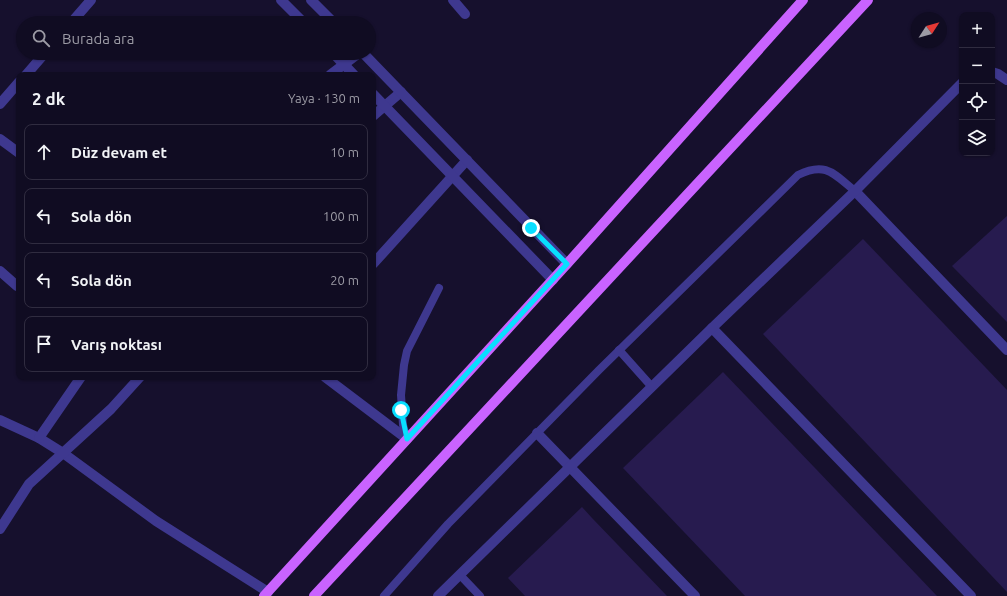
<!DOCTYPE html>
<html lang="tr">
<meta charset="utf-8">
<style>
body{margin:0;font-family:Ubuntu,sans-serif;background:#1e1a2f;color:#f1f3f6}
.controls{position:absolute;right:12px;top:12px;display:grid;overflow:hidden;border-radius:8px;box-shadow:0 1px 3px #0004}
.controls button{width:36px;height:36px;display:grid;place-items:center;padding:0;border:0;border-bottom:1px solid #302c40;background:#100c22;color:#f1f3f6;font:20px sans-serif}
.compass{position:absolute;left:911px;top:12px;width:36px;height:36px;border-radius:50%;background:#100c22;box-shadow:0 1px 3px #0004;rotate:54deg}
.stop{position:absolute;width:12px;height:12px;margin:-9px;border:3px solid #08dfff;border-radius:50%;background:#fff}
.stop.end{background:#08dfff;border-color:#fff;box-shadow:0 1px 4px #0008}
.list{margin:0;padding:0;list-style:none}
h2{display:flex;justify-content:space-between;align-items:center;height:52px;margin:0;padding:0 16px;font-size:17px}
h2 small{font-size:13px;font-weight:400;color:#9c9ba5}
.list li{display:grid;grid-template-columns:26px 1fr auto;gap:12px;align-items:center;box-sizing:border-box;height:56px;margin:0 8px 8px;padding:0 8px;border:1px solid #302c40;border-radius:8px}
.list b{display:block;font-size:15px;white-space:nowrap}
.list em{font-size:13px;font-style:normal;color:#9c9ba5}
.icon{flex:none;width:22px;height:22px;fill:none;stroke:currentColor;stroke-width:2;stroke-linecap:round;stroke-linejoin:round}
.map{position:relative;flex:none;width:1007px;height:596px;overflow:hidden}
.search{position:absolute;background:#100c22;box-shadow:0 1px 3px #0004;left:16px;top:16px;width:360px;height:44px;display:flex;align-items:center;gap:10px;box-sizing:border-box;padding:0 14px;border-radius:22px;color:#9c9ba5;font-size:15px}
.panel{position:absolute;background:#100c22;box-shadow:0 1px 3px #0004;left:16px;top:72px;width:360px;height:308px;border-radius:8px}
.map>svg:first-child{display:block}
.building{fill:#271b4f}
.lines{fill:none;stroke-linecap:round;stroke-linejoin:round}
.service{stroke:#3e388f;stroke-width:8}
.minor{stroke:#3e388f;stroke-width:10}
.tertiary{stroke:#3e388f;stroke-width:10}
.primary{stroke:#c963ff;stroke-width:10}
.route{stroke:#08dfff;stroke-width:5}
</style>
<div class="map">
<svg width="1007" height="596" viewBox="0 0 1007 596">
<rect width="100%" height="100%" fill="#16102d"/>
<g class="building">
<polygon points="1007,216 1007,322 952,266"/>
<polygon points="863,239 1007,390 1007,592 763,334"/>
<polygon points="723,372 815,468 937,596 745,596 623,468"/>
<polygon points="582,507 592,518 667,596 525,596 508,578"/>
</g>
<g class="lines">
<g class="service">
<polyline points="619,350 652,387"/>
<polyline points="407,439 403,425 401,395 404,365 407,351 439,288"/>
<polyline points="460,575 480,596"/>
<path d="M384,596L448,524L599,370L798,175C826,161 834,174 855,191"/>
</g>
<g class="minor">
<polyline points="453,0 465,14"/>
<polyline points="71,23 91,0"/>
<polyline points="992,72 998,74 1007,80"/>
<polyline points="26,75 45,53"/>
<polyline points="330,75 359,53"/>
<polyline points="0,104 19,82"/>
<polyline points="373,116 401,92"/>
<polyline points="0,139 19,153"/>
<polyline points="855,191 1007,350"/>
<polyline points="373,264 467,160"/>
<polyline points="0,271 17,286"/>
<polyline points="712,328 971,596"/>
<polyline points="325,377 407,439"/>
<polyline points="0,420 39,438 63,453 156,521 268,592"/>
<polyline points="537,433 695,596"/>
<polyline points="39,438 81,377"/>
<polyline points="0,529 29,484 111,409 140,377"/>
<polyline points="438,596 712,328 855,191 962,83"/>
</g>
<g class="tertiary">
<polyline points="281,0 304,23"/>
<polyline points="311,0 334,23"/>
<polyline points="333,53 354,75"/>
<polyline points="363,53 567,264"/>
<polyline points="373,94 553,280"/>
</g>
<g class="primary">
<polyline points="264,596 567,264 803,0"/>
<polyline points="314,596 868,0"/>
</g>
</g>
<g class="lines">
<polyline class="route" points="401,410 407,439 567,264 531,228"/>
</g>
</svg>
<div class="controls">
<button>+</button>
<button>−</button>
<button><svg class="icon" aria-label="locate" viewBox="0 0 24 24"><circle cx="12" cy="12" r="6"/><path d="M12 2v4M12 18v4M2 12h4M18 12h4"/></svg></button>
<button><svg class="icon" aria-label="layers" viewBox="0 0 24 24"><path d="M12 4l9 5-9 5-9-5zM3 14l9 5 9-5"/></svg></button>
</div>
<svg class="compass" viewBox="-18 -18 36 36"><path d="M0-13l5 13h-10z" fill="#e53935"/><path d="M0 13l5-13h-10z" fill="#9c9ba5"/></svg>
<div class="stop" style="left:401px;top:410px"></div>
<div class="stop end" style="left:531px;top:228px"></div>
<div class="search"><svg class="icon" aria-label="search" viewBox="0 0 24 24"><circle cx="10" cy="10" r="6"/><path d="M15 15l6 6"/></svg>Burada ara</div>
<section class="panel">
<h2>2 dk<small>Yaya · 130 m</small></h2>
<ul class="list">
<li><svg class="icon" aria-label="ahead" viewBox="0 0 24 24"><path d="M12 20V5M6 11l6-6 6 6"/></svg><div><b>Düz devam et</b></div><em>10 m</em></li>
<li><svg class="icon" aria-label="left" viewBox="0 0 24 24"><path d="M17 20v-9H6M10 6l-5 5 5 5"/></svg><div><b>Sola dön</b></div><em>100 m</em></li>
<li><svg class="icon" aria-label="left" viewBox="0 0 24 24"><path d="M17 20v-9H6M10 6l-5 5 5 5"/></svg><div><b>Sola dön</b></div><em>20 m</em></li>
<li><svg class="icon" aria-label="arrive" viewBox="0 0 24 24"><path d="M6 21V4h12l-3 4 3 4H6"/></svg><div><b>Varış noktası</b></div></li>
</ul>
</section>
</div>
